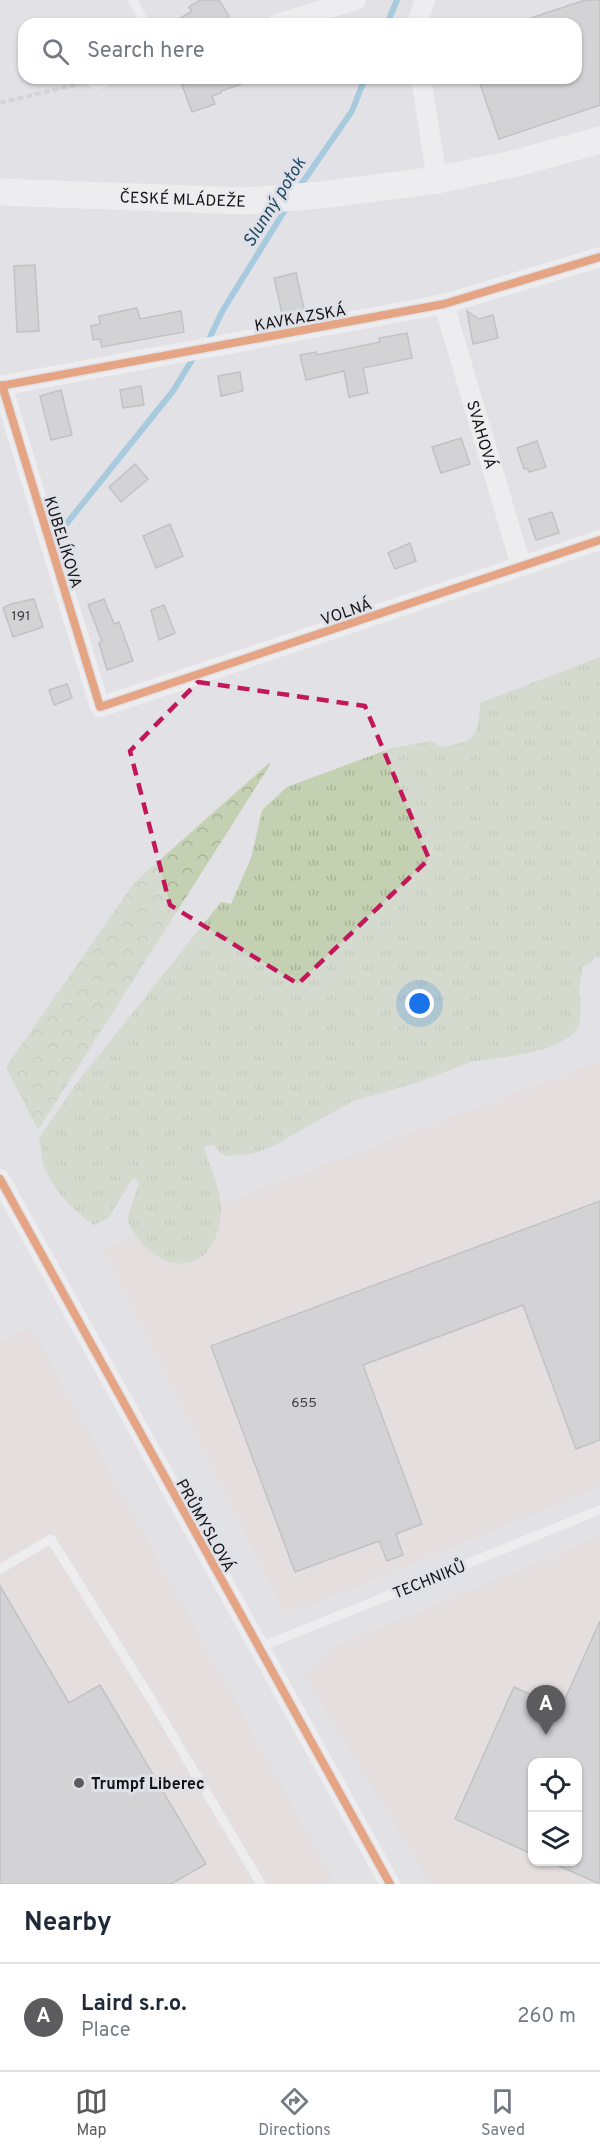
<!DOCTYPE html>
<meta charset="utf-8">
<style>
body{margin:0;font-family:Overpass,sans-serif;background:#f6f6f7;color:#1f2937}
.controls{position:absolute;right:18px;bottom:18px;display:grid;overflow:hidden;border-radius:12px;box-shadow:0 2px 4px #0004}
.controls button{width:54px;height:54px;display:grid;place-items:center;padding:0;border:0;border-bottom:2px solid #e0e1e3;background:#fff;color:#1f2937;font:30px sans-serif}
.you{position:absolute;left:420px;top:1004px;width:21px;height:21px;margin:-15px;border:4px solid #fff;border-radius:50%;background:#1a73e8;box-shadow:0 0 0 9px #1a73e833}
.badge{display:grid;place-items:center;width:39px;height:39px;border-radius:50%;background:#5c5c5f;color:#fff;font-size:20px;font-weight:700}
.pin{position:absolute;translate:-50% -50px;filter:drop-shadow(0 2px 3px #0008)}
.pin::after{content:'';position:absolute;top:32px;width:21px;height:18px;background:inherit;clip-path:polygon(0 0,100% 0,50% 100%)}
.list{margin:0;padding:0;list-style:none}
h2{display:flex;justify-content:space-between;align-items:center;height:78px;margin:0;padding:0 24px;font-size:26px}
h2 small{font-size:20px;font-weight:400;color:#747a83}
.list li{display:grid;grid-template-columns:39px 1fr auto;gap:18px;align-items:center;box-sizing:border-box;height:108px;padding:0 24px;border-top:2px solid #e0e1e3}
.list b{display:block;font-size:22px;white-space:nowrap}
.list p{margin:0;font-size:20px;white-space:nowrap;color:#747a83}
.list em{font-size:20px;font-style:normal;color:#747a83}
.icon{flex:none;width:33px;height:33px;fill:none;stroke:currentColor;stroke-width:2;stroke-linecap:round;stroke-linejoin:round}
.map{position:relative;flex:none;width:600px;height:1884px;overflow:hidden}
.search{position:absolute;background:#fff;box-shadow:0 2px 4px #0004;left:18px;right:18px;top:18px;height:66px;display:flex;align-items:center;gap:15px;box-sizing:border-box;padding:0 21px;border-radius:18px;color:#747a83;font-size:22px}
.sheet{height:186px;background:#fff}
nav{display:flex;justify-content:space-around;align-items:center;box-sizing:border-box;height:84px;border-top:2px solid #e0e1e3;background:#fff;font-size:16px;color:#747a83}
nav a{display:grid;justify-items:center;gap:3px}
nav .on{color:#5c5c5f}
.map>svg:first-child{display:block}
.industrial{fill:#e6d9d5;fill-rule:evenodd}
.grass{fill:url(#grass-tufts)}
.forest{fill:url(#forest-crowns)}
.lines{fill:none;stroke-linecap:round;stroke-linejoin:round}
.stream{stroke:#60aed5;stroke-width:6}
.building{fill:#c1c2c4;stroke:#9a9b9e;stroke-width:1.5}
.path{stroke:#c3c3c4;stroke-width:4;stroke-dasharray:6 3;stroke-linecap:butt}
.lane{stroke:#fbfbfb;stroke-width:9}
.street{stroke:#fbfbfb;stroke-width:20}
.secondary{stroke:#fbfbfb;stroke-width:27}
.cycleway-casing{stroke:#e0e1e8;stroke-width:11}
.cycleway{stroke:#e8590c;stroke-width:8}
.marked{fill:none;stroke:#c2185b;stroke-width:4.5;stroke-dasharray:12 8;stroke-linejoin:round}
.poi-dot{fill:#5c5c5f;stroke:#e0e1e8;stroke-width:2}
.labels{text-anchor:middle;stroke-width:6;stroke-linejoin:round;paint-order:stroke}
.number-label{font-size:14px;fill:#3f4042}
.street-label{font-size:16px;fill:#141416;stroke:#e0e1e8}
.poi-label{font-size:16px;font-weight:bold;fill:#141416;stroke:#e0e1e8;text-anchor:start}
.water-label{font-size:18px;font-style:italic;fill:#204b63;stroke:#e0e1e8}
</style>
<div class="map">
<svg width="600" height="1884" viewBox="0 0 600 1884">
<defs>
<pattern id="grass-tufts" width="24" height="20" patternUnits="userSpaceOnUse" patternTransform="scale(1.5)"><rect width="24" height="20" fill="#c4d0b2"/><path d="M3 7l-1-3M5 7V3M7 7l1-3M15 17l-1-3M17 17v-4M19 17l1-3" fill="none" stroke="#a8b298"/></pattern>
<pattern id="forest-crowns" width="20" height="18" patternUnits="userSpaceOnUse" patternTransform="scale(1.5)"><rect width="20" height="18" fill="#c4d0b2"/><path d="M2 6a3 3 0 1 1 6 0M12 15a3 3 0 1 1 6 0" fill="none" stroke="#a8b298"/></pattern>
</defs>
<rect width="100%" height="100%" fill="#e2e2e6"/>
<g class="industrial">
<polygon points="600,1061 600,1487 285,1616 101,1249 135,1236 160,1260 205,1255 217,1235 221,1212 220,1204"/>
<polygon points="32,1328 336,1884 0,1884 0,1341"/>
<path d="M600,1536V1884H430L304,1676L318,1658L333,1647ZM532,1762H578V1862H532Z"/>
</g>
<path class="grass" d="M600,657V958L596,956L591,963L583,966L579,990L581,1010L579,1026L570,1037L548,1048L519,1055L471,1062L416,1083L353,1101L275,1145L252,1154L226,1156L219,1152L214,1145L204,1146C209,1167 223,1192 221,1214C214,1284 150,1274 127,1219L139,1183L134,1177L108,1218L94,1225C72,1210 55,1192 44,1167C41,1158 41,1147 39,1138L76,1084L221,902L231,904L251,858L262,810L287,787L392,748L432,741L441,747C476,741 478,738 480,703Z"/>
<polygon class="forest" points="269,763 270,765 38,1130 6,1067 134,883"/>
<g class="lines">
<g class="stream">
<polyline points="387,24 397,0"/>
<polyline points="298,189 352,111 365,78"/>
<polyline points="208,341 223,310 288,205"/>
<polyline points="55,538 173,391 192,360"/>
</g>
</g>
<g class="building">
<polygon points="200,0 219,0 229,16 217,24 171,24 192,11 189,7"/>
<polygon points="585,0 600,0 600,105 499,139 478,78 576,78 576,24 523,24 522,21"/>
<polygon points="200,78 252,78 253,80 221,91 221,93 212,96 215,104 192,112 182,85"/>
<polygon points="35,265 39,331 17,332 14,266"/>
<polygon points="296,273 305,313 283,318 274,278"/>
<polygon points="137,308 140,319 181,311 184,332 102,347 100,339 93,340 91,326 100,324 99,316"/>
<polygon points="467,311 479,319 493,315 498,338 473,344"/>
<polygon points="407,333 412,358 363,368 368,393 349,397 344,371 306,380 300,355 316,352 317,355 380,342 379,338"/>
<polygon points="240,372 243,391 221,396 218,376"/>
<polygon points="141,386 144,405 123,408 120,390"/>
<polygon points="61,390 72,435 51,440 40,396"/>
<polygon points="461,438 470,464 441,473 432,447"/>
<polygon points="537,441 546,467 529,472 527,468 524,469 517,448"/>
<polygon points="135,464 148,479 121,502 109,487"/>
<polygon points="552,512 559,533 536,540 529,519"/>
<polygon points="170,524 183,556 156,568 143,536"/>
<polygon points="410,543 416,561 395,569 388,553"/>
<polygon points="34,599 43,627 13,637 3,608 11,604"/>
<polygon points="104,599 114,624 119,622 133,661 107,670 99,643 102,641 88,605"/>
<polygon points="164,605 175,633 159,640 151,610"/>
<polygon points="67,684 72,698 54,705 49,690"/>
<polygon points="600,1201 600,1440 576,1449 523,1305 363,1365 422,1524 396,1534 403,1555 387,1561 379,1541 295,1572 211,1346"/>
<polygon points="0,1586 69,1703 100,1685 206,1864 171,1884 0,1884"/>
<polygon points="600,1621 600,1884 550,1862 578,1862 578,1762 532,1762 532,1854 455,1819 514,1687 561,1708"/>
</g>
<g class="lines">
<polyline class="path" points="0,103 82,83"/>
<g class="lane">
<polyline points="133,0 145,24"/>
<polyline points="0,1569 51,1539 151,1699 261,1884"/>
<polyline points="258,1648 600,1510"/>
</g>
<g class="street">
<polyline points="277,24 356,0"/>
<polyline points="417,24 425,0"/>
<polyline points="421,78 437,180"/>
<polyline points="97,79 101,78"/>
<path id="s1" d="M444,304L521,566"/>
<polyline points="2,385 100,707 600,540"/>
<polyline points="0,386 444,304 600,257"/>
<polyline points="0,1179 390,1884"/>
</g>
<path class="secondary" id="s2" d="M0,192L247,201L321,195L437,180L517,163L600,140"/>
<defs>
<g id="cycleway">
<polyline points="2,385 100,707 600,540"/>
<polyline points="0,386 444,304 600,257"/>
<polyline points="0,1179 390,1884"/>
</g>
</defs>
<use href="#cycleway" class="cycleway-casing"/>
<use href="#cycleway" class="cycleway"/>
</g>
<path d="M0 0H600V1884H0ZM198,682L365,706L429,859L298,984L170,905L130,751Z" fill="#e2e2e6" fill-opacity=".55" fill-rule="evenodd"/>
<path class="marked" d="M198,682L365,706L429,859L298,984L170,905L130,751Z"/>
<circle class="poi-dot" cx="79" cy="1783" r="6"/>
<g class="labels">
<g class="number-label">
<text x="21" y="620">191</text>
<text x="304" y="1407">655</text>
</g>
<g class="street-label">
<text dy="6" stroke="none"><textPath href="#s2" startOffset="183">ČESKÉ MLÁDEŽE</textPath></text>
<text transform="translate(300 317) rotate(-10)" y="6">KAVKAZSKÁ</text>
<text dy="6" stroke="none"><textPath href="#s1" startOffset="136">SVAHOVÁ</textPath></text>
<text transform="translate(64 542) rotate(73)" y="6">KUBELÍKOVA</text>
<text transform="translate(346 611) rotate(-19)" y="6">VOLNÁ</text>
<text transform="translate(206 1525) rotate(61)" y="6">PRŮMYSLOVÁ</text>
<text transform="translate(429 1579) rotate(-22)" y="6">TECHNIKŮ</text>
</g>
<g class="poi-label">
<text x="91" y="1789">Trumpf Liberec</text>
</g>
<g class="water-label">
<text transform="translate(274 202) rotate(-58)" y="6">Slunný potok</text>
</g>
</g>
</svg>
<div class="controls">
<button><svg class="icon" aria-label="locate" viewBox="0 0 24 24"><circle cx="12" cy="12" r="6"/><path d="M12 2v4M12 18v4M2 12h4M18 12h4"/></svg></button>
<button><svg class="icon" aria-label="layers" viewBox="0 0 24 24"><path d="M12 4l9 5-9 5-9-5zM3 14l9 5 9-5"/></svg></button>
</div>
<div class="you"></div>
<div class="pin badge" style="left:546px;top:1735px">A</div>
<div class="search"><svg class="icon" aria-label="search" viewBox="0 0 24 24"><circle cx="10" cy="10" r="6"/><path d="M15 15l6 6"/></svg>Search here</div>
</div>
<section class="sheet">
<h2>Nearby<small></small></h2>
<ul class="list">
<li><span class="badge">A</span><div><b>Laird s.r.o.</b><p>Place</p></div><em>260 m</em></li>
</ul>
</section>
<nav>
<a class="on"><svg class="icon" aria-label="map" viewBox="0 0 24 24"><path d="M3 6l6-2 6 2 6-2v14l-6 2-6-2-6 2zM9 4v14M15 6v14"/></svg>Map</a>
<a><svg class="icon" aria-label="directions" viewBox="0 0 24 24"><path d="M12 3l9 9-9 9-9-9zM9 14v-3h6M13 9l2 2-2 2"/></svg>Directions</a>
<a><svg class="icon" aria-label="saved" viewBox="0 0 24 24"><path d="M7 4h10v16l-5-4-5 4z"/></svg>Saved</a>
</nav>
